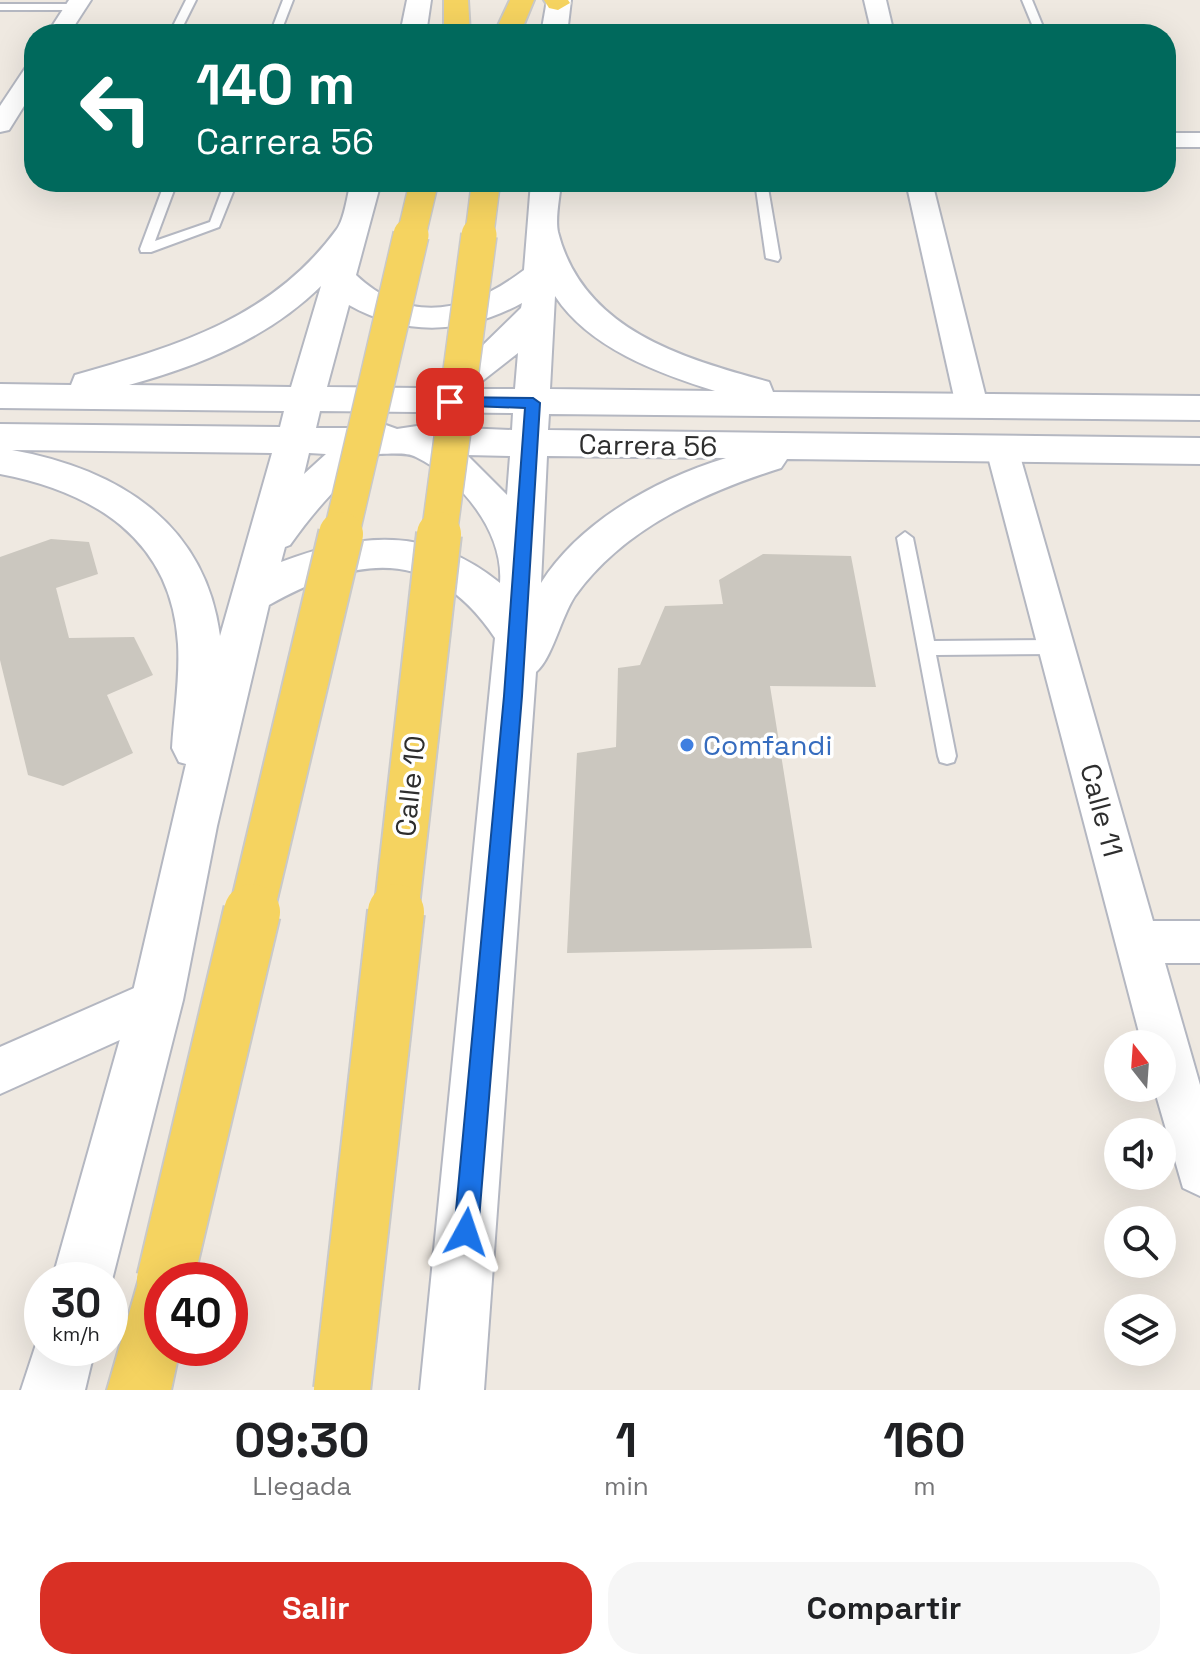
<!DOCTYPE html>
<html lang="es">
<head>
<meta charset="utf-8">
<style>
  :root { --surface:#fff; --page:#f6f6f6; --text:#202124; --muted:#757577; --accent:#d93025 }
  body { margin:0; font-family:"Space Grotesk",sans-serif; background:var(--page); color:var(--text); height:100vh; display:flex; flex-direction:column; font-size:30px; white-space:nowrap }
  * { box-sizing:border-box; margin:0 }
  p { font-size:26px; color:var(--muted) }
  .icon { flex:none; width:44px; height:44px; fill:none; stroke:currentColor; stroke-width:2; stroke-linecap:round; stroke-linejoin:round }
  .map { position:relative; height:1390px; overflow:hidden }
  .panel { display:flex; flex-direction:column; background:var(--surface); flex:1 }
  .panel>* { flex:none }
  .top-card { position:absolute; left:24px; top:24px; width:1152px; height:168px; border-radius:32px; box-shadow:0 8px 32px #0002; background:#00695c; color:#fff; overflow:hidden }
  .needle { width:52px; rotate:343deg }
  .controls { position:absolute; left:1104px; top:1030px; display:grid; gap:16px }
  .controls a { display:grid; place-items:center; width:72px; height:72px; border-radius:50%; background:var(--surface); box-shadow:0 8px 32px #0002; font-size:40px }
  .speed { position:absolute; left:24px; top:1262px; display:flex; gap:16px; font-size:40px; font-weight:700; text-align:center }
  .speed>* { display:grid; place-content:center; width:104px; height:104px; border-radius:50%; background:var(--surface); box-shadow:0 8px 32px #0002; line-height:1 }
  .speed small { font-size:20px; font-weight:400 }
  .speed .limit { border:12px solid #d22; background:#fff; color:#111 }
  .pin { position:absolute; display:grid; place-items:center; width:68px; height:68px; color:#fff; margin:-34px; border-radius:16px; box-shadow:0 4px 12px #0006 }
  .me { position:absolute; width:88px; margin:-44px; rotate:5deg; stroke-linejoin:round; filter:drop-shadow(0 0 6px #0008) }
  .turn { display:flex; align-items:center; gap:28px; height:168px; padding:0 40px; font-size:36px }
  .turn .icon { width:104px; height:104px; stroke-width:2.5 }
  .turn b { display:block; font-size:56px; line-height:68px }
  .eta { display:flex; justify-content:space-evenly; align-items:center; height:136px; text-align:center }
  .eta b { font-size:48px; font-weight:600; line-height:56px }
  .primary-button { display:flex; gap:16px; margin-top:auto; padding:16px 40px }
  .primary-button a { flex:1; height:92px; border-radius:32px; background:var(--accent); color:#fff; font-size:32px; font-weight:600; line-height:92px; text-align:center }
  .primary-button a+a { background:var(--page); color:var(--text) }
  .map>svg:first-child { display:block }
  .building { fill:#cbc7bf }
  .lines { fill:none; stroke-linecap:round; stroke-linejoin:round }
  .service-casing { stroke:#b4b7c1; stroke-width:4 }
  .minor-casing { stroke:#b4b7c1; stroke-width:4 }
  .tertiary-casing { stroke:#b4b7c1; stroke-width:4 }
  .primary-casing { stroke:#c9c9c9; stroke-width:4 }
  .service { fill:#fff; fill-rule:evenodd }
  .minor { fill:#fff; fill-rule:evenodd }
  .tertiary { fill:#fff; fill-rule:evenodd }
  .primary { fill:#f5d360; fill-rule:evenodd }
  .primary-bridge-far3-casing { stroke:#c9c9c9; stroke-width:31; stroke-linecap:butt }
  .primary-bridge-far2-casing { stroke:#c9c9c9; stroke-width:38; stroke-linecap:butt }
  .primary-bridge-far1-casing { stroke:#c9c9c9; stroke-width:48; stroke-linecap:butt }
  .primary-bridge-casing { stroke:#c9c9c9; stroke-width:60; stroke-linecap:butt }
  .primary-bridge-far3 { stroke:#f5d360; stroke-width:28 }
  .primary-bridge-far2 { stroke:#f5d360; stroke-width:35 }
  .primary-bridge-far1 { stroke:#f5d360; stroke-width:44 }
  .primary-bridge { stroke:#f5d360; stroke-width:56 }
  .route { fill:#1a73e8; stroke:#114b97; stroke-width:2 }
  .shop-dot { fill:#3f7fe0; stroke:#fff; stroke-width:3 }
  .labels { text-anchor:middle; stroke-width:7; stroke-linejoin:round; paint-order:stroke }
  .street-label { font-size:28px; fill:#2e2e2e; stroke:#fff }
  .shop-label { font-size:28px; fill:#366cbe; stroke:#fff; text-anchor:start }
</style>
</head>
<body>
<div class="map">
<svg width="1200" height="1390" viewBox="0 0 1200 1390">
  <rect width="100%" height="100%" fill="#efe9e1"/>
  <!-- building -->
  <g class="building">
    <path d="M51,539L89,542L98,574L56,588L69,638L134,637L153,675L107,695L133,753L63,786L28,775L0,660V557Z"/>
    <path d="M763,554L851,556L876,687L770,686L812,948L567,953L577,753L616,747L618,668L640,665L665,606L723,604L719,580Z"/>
  </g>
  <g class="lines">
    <!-- service casing -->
    <g class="service-casing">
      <g id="service">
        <path d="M186,0H196L179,34H169Z"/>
        <path d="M283,0H293L280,34H270Z"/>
        <path d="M1022,0H1032L1046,34H1036Z"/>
        <path d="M0,4H76L81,7L76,10H0Z"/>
        <path d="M165,182H177L155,241L210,222L225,182H237L219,227L151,252H141L140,249Z"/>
        <path d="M755,182H767L780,258L778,261L766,258Z"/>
        <path d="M905,532L913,538L934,641L1057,640L1063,642L1066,647L1063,652L1057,654L936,655L956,756L954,762L947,764L940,762L938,756L897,538Z"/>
      </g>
    </g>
    <!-- minor casing -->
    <g class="minor-casing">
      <g id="minor">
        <path d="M69,0H91L69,34H47Z"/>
        <path d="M864,0H886L894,34H872Z"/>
        <path d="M34,65V90L9,130L0,132V106L26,67Z"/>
        <rect x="1166" y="133" width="34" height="14"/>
        <path d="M906,182H932L988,406L983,413L972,417L961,413L956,406Z"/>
        <path d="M1002,438L1013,441L1018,449L1153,921H1200V963H1165L1200,1085V1196L1183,1188L1154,1088H1162V1044H1142L986,449L991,441Z"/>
        <path d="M157,978L173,984L180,1000L173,1016L0,1094V1047Z"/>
      </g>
    </g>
    <!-- tertiary casing -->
    <g class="tertiary-casing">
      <g id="tertiary">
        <path d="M407,0H431L426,34H400Z"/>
        <path d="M547,0H571L567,34H541Z"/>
        <path d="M351,182H381L356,275C410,326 469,312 524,270L531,182H561C560,196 555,218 558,232C583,330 682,358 769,382L773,392L1200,396V420L549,414L548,430L1200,438V464L787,459L781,468C703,493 624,528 575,596C561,617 552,659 536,672L484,1390H420L495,638C433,546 358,555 269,605L217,826L183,1000L112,1280L110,1285V1280H52L131,1000L186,764L179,762L172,748C174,714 180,679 178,644C172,539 94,492 0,474V424L280,427L284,411L0,408V384L71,385L75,375C178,346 272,318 337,229C345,218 347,195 351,182ZM321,286L291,387L129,385C199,366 268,338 321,286ZM555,296C589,348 658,373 715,391L550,389ZM522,303L521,308L476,352L419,388L327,387L349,305C406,337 465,334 522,303ZM518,353L515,389H472ZM320,411L513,413L512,430L417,426L397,429L383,424L369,428H316ZM12,450L272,453L220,636C205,522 117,469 12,450ZM309,453L326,454L304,474ZM379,454C390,454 407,452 416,457C461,479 504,532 500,583C430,526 360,532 281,562L285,547L290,545C315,510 342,478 379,454ZM467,455L510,456L507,495ZM547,456L726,458C657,479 580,521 541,583Z"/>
        <path d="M42,1326V1348H95L85,1390H21Z"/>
      </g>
    </g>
    <!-- primary casing -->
    <g class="primary-casing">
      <g id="primary">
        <path d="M444,0H468L470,34H444Z"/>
        <path d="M510,0H534L520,34H494Z"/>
        <path d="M544,0H568L570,3L558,10L549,8Z"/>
        <path d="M162,1263L183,1272L187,1280H162V1348H180L171,1390H107L141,1272Z"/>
      </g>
    </g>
    <!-- service -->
    <use href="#service" class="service"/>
    <!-- minor -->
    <use href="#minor" class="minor"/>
    <!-- tertiary -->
    <use href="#tertiary" class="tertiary"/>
    <!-- primary -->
    <use href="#primary" class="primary"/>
    <!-- primary-bridge-far3 casing -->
    <g class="primary-bridge-far3-casing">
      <g id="primary-bridge-far3">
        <path d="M411,237L424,182"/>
        <path d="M479,237L486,182"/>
      </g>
    </g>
    <!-- primary-bridge-far2 casing -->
    <g class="primary-bridge-far2-casing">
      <g id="primary-bridge-far2">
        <path d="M341,536L411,235"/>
        <path d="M439,536L479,235"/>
      </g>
    </g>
    <!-- primary-bridge-far1 casing -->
    <g class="primary-bridge-far1-casing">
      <g id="primary-bridge-far1">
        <path d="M251,914L341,534"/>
        <path d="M396,914L439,534"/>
      </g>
    </g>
    <!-- primary-bridge casing -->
    <g class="primary-bridge-casing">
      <g id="primary-bridge">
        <path d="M165,1280L252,912"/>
        <path d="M342,1390L396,912"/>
      </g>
    </g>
    <!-- primary-bridge-far3 -->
    <use href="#primary-bridge-far3" class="primary-bridge-far3"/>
    <!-- primary-bridge-far2 -->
    <use href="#primary-bridge-far2" class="primary-bridge-far2"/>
    <!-- primary-bridge-far1 -->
    <use href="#primary-bridge-far1" class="primary-bridge-far1"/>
    <!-- primary-bridge -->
    <use href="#primary-bridge" class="primary-bridge"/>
  </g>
  <!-- route -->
  <path class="route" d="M450,397L533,398L540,403L522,696L478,1232L474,1241L466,1245L457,1241L454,1232L504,696L525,408L445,405L443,402Z"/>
  <!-- markers -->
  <circle class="shop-dot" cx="687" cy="745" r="8"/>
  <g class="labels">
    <!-- street labels -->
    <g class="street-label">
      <text transform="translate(648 445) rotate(1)" y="10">Carrera 56</text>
      <text transform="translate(410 786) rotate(-84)" y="10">Calle 10</text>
      <text transform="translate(1102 810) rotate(75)" y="10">Calle 11</text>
    </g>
    <!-- shop labels -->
    <g class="shop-label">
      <text x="703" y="755">Comfandi</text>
    </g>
  </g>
</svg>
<div class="controls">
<a><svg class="needle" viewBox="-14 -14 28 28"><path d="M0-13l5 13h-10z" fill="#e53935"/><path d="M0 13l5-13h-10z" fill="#757577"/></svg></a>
<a><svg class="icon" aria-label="sound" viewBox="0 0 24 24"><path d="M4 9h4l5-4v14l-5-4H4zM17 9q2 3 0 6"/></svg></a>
<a><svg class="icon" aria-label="search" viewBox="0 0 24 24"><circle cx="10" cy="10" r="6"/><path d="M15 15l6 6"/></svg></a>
<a><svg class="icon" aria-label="layers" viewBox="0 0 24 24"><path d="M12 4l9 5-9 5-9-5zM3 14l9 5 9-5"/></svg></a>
</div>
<div class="speed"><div>30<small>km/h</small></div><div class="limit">40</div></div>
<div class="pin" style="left:450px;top:402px;background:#d93025"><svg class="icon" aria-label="arrive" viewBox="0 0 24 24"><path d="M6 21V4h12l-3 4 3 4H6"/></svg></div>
<svg class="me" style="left:466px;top:1232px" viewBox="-20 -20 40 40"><path d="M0-17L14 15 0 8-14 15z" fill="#1a73e8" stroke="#fff" stroke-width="4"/></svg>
<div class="top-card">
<div class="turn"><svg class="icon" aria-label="left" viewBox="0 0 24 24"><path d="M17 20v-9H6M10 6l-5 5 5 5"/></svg><div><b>140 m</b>Carrera 56</div></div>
</div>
</div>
<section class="panel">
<div class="eta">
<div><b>09:30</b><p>Llegada</p></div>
<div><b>1</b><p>min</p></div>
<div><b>160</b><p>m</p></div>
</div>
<div class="primary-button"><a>Salir</a><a>Compartir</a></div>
</section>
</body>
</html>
